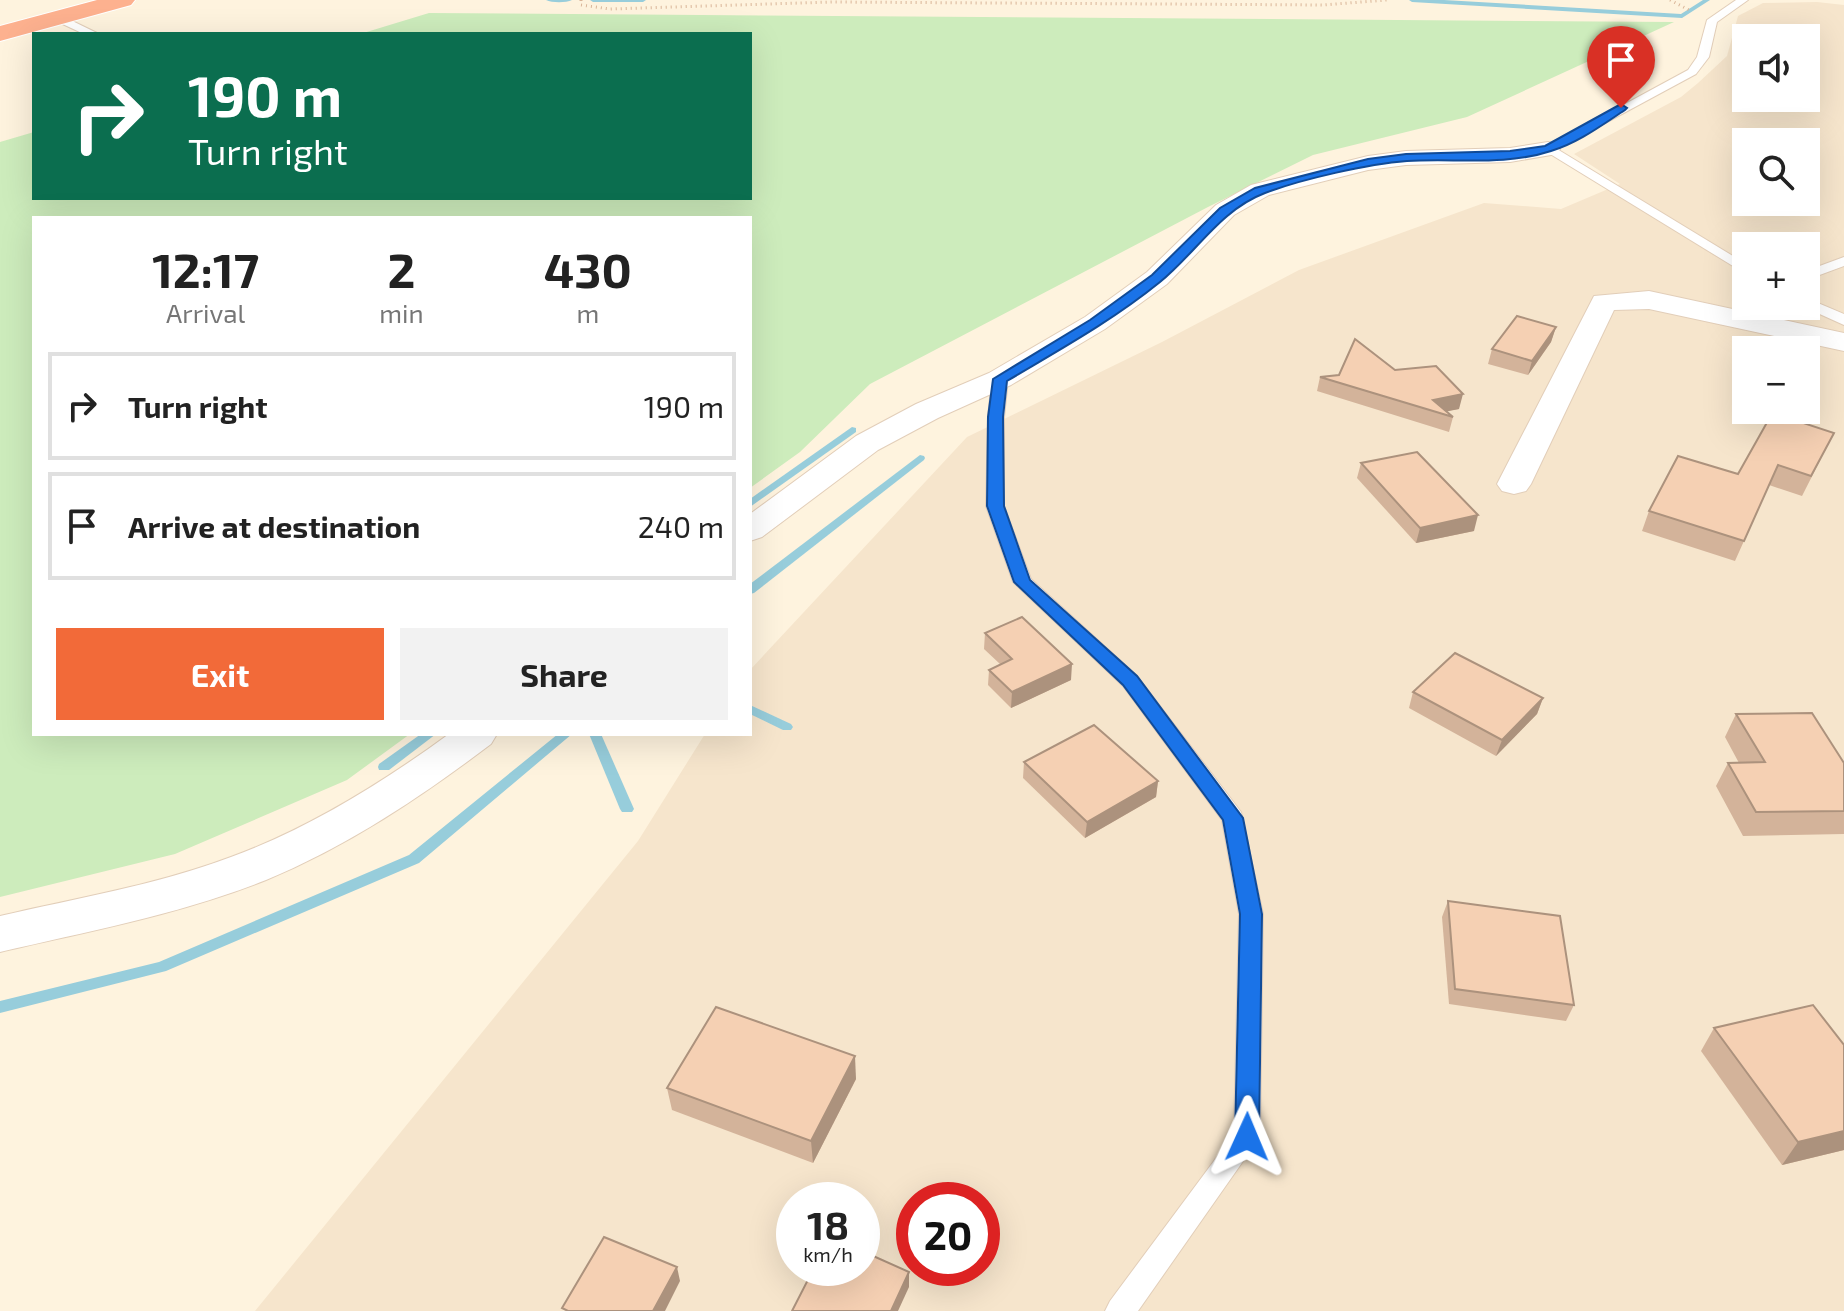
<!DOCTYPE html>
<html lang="en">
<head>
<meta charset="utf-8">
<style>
  :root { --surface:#fff; --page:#f2f2f2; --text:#222; --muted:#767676; --line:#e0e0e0; --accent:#f26a39 }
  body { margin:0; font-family:"Exo 2",sans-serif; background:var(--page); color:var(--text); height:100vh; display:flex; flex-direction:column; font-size:30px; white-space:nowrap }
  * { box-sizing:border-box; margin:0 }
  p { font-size:26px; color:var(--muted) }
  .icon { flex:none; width:44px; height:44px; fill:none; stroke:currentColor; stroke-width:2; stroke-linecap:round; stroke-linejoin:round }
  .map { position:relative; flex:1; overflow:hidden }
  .drawer { position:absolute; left:32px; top:216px; width:720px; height:520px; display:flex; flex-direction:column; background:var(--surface); border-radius:0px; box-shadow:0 8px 32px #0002 }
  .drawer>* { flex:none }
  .hud { position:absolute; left:32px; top:32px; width:720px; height:168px; border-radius:0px; box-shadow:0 8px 32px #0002; background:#0b6e4f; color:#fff; overflow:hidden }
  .controls { position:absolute; left:1732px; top:24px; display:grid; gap:16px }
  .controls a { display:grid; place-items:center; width:88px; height:88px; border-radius:0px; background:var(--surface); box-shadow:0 8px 32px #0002; font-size:40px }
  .speed { position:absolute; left:776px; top:1182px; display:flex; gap:16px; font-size:40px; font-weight:700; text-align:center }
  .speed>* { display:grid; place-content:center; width:104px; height:104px; border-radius:50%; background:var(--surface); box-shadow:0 8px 32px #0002; line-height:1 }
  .speed small { font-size:20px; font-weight:400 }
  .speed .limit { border:12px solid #d22; background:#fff; color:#111 }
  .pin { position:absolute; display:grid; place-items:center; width:68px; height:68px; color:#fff; margin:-82px -34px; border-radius:50% 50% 50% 0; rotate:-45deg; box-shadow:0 0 8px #0007 }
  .pin .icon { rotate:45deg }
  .me { position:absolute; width:88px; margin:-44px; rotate:1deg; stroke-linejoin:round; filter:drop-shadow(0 0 6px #0008) }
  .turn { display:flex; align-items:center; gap:28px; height:168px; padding:0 24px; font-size:36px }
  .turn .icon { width:104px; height:104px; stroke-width:2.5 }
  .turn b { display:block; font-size:56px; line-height:68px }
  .eta { display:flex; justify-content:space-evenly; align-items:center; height:136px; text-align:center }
  .eta b { font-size:48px; font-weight:700; line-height:56px }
  .button { display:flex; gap:16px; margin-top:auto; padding:16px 24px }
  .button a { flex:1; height:92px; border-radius:0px; background:var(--accent); color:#fff; font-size:32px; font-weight:700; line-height:92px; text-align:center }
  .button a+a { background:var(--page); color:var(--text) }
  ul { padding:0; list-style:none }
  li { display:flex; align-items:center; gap:24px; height:108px; margin:0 16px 12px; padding:0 8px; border:4px solid var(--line); border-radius:0px }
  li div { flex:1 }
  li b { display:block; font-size:30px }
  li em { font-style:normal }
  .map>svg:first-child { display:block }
  .residential { fill:#f6e5cc; fill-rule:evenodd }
  .green { fill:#cdecbc }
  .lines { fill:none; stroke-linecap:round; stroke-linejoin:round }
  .stream { fill:#97cddb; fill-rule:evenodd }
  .service-casing { stroke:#e2ceb9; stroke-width:2 }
  .minor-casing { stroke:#e2ceb9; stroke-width:2 }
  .motorway-casing { stroke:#fff; stroke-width:2 }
  .path { stroke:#d9b497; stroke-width:3; stroke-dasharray:1 4; stroke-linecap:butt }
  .service { fill:#fff; fill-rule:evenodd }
  .minor { fill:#fff; fill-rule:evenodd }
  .motorway { fill:#fdb18f; fill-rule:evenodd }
  .wall { fill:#d3b39a }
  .shaded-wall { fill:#ac927d }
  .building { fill:#f5d0b3; stroke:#ac927d; stroke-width:2 }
  .route { fill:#1a73e8; stroke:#114b97; stroke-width:2 }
</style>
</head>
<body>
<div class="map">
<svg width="1844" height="1311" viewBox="0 0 1844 1311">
  <rect width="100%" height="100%" fill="#fef3de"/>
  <!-- residential -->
  <path class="residential" d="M1817,2L1844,5V1311H255L638,841L705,734H750V670L967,437L1162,342L1299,270L1484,203L1561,209L1620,184L1574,154L1681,97L1698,83L1727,56L1738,16L1763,3ZM1746,38H1806V98H1746ZM1746,142H1806V202H1746ZM1746,246H1806V306H1746ZM1746,350H1806V410H1746ZM794,1200H862V1268H794ZM914,1200H982V1268H914Z"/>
  <!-- green -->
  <path class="green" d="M429,13L1674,22L1467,117L1313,155L1208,207L870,384L800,452L750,488V218H34V734H410L347,780L175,854L0,897V142L34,132V198H750V34H360Z"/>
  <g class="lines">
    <!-- stream -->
    <g class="stream">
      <path d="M546,0H572C566,3 552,3 546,0Z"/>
      <path d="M590,0H646L643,2H593Z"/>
      <path d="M1409,0H1444L1681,14L1703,0H1710L1682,18L1412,2Z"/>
      <path d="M852,427L856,428V432L750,507V499Z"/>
      <path d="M920,455L924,456L925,458L924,460L754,593L750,594V584Z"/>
      <path d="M750,705L791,724L793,727L791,730H783L750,714Z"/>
      <path d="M421,734H436L389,770H379L378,767L379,764Z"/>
      <path d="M558,734H572L419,863L166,971L0,1013V1001L159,962L409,855Z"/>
      <path d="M589,734H601L634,809L632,812H622L620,809Z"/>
    </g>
    <!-- service casing -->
    <g class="service-casing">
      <g id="service">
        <path d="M1736,0H1748L1717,22L1709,57L1696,74L1557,149L1746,264V274L1542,149L1688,70L1697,57L1707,20Z"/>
        <path d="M54,16H62L97,33L84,34L54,20Z"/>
        <path d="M1844,257V266L1806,280V271Z"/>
        <path d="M1806,298L1844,314V325L1802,306H1806Z"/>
        <path d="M1000,374L1008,379L1004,417V506L1031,579L1137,676L1241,812L1263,914L1260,1137L1138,1311H1105L1110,1301L1234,1134L1239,914L1222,820L1123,686L1013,582L986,506L988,417L992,379Z"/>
      </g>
    </g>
    <!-- minor casing -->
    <g class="minor-casing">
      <g id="minor">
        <path d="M1548,142L1557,144L1560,149L1557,154L1510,162L1406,165L1368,170L1269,195L1234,215L1167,284L1105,329L1011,385L938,418L878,450L762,537L750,541V514L856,436L916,404L989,373L1085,317L1147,272L1216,205L1251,185L1368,156L1406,151L1510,148Z"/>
        <path d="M1649,291L1844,333V351L1649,309L1614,310L1531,484L1526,491L1514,494L1502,491L1497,484L1594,296Z"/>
        <path d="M449,734H497L491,744C421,797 348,846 266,880C181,914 89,931 0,952V916C77,898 157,885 231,857C310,828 382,783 449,734Z"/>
      </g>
    </g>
    <!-- motorway casing -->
    <g class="motorway-casing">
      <path id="motorway" d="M97,0H135L131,5L0,41V26Z"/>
    </g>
    <!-- path -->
    <g class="path">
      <path d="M581,0V5L610,9L832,2L1323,5L1387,0"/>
      <path d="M1670,0L1691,11"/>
    </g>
    <!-- service -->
    <use href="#service" class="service"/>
    <!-- minor -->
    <use href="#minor" class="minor"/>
    <!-- motorway -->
    <use href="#motorway" class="motorway"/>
  </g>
  <!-- wall -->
  <g class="wall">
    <path d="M1556,327L1551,342L1528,375L1488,364L1492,349Z"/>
    <path d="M1395,370L1459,409L1446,411L1453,417L1449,432L1317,391L1320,377Z"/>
    <path d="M1797,421L1834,433L1802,496L1769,485L1735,561L1642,531L1649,511L1738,474Z"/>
    <path d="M1361,463L1474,531L1416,543L1357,478Z"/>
    <path d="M985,633L1071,680L1011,708L988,685L989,670L1000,664L984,649Z"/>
    <path d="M1413,692L1543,698L1537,714L1496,756L1409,708Z"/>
    <path d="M1736,714L1844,763V834L1743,836L1716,786L1728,763H1739L1725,737Z"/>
    <path d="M1024,762L1158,781L1156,797L1085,838L1023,778Z"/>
    <path d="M1448,901L1574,1005L1566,1021L1449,1004L1442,917Z"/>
    <path d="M1714,1028L1844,1045V1150L1782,1165L1701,1051Z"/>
    <path d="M856,1079L813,1163L672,1110L667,1088Z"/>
  </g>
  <!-- shaded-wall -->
  <g class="shaded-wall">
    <path d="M1556,327L1551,342L1528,375L1532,361Z"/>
    <path d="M1463,394L1459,409L1439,413L1433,400Z"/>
    <path d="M1478,515L1474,531L1416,543L1420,528Z"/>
    <path d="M1072,664L1071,680L1011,708L1012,692Z"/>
    <path d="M1543,698L1537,714L1496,756L1502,740Z"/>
    <path d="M1158,781L1156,797L1085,838L1087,822Z"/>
    <path d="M855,1056L856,1079L813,1163L811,1141Z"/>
    <path d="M1844,1131V1150L1782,1165L1798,1142Z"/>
    <path d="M677,1267L680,1281L665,1311H653Z"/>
    <path d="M909,1272V1287L898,1311H891Z"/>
  </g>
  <!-- building -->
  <g class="building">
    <path d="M1517,316L1556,327L1532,361L1492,349Z"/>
    <path d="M1355,339L1395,370L1436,366L1463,394L1433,400L1453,417L1320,377L1339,375Z"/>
    <path d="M1774,410H1802L1797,421L1834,433L1811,476L1778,465L1744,541L1649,511L1678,456L1738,474Z"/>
    <path d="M1417,452L1478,515L1420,528L1361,463Z"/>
    <path d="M1022,617L1072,664L1012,692L989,670L1012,659L985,633Z"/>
    <path d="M1455,653L1543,698L1502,740L1413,692Z"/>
    <path d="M1812,713L1844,763V811L1756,812L1728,763L1765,762L1736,714Z"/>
    <path d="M1094,725L1158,781L1087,822L1024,762Z"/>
    <path d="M1448,901L1560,916L1574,1005L1455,989Z"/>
    <path d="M1813,1005L1844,1045V1131L1798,1142L1714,1028Z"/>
    <path d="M716,1007L855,1056L811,1141L667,1088Z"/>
    <path d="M604,1237L677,1267L653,1311H568L562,1308Z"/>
    <path d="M862,1251L909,1272L891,1311H792L814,1268H862Z"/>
  </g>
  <!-- route -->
  <path class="route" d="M1621,104L1627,108L1625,110C1602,125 1578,143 1551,151C1506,166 1454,158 1407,161C1368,164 1302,179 1265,193C1220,210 1196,253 1160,282C1112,321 1059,350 1007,381L1003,417L1004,506L1030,580L1137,676L1243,818L1262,914L1259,1137L1256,1145L1247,1148L1238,1145L1235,1137L1240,914L1223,820L1123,685L1014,582L987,506L988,417L993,379L1090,320L1152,275L1220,208L1255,188L1368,159L1406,154L1510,151L1545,146Z"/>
</svg>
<div class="controls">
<a><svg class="icon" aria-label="sound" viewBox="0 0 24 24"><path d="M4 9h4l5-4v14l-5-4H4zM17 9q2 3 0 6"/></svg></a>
<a><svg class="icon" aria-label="search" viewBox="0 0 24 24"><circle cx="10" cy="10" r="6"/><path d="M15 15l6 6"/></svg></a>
<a>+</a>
<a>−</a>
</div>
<div class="speed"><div>18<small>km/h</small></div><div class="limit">20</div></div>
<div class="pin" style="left:1621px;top:108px;background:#d93025"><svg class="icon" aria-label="arrive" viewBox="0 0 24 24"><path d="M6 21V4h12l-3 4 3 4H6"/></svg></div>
<svg class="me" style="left:1247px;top:1137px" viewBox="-20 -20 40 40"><path d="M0-17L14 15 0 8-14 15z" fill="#1a73e8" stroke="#fff" stroke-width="4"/></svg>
<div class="hud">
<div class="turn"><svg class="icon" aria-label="right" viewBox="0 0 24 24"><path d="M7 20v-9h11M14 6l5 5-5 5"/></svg><div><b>190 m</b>Turn right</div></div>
</div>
<section class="drawer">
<div class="eta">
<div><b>12:17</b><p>Arrival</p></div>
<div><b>2</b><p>min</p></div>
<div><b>430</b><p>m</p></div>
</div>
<ul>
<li><svg class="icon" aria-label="right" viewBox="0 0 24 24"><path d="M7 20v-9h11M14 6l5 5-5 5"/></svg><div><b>Turn right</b></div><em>190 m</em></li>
<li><svg class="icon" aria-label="arrive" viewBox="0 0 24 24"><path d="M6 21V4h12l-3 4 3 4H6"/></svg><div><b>Arrive at destination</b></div><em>240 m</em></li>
</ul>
<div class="button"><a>Exit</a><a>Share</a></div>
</section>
</div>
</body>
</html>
